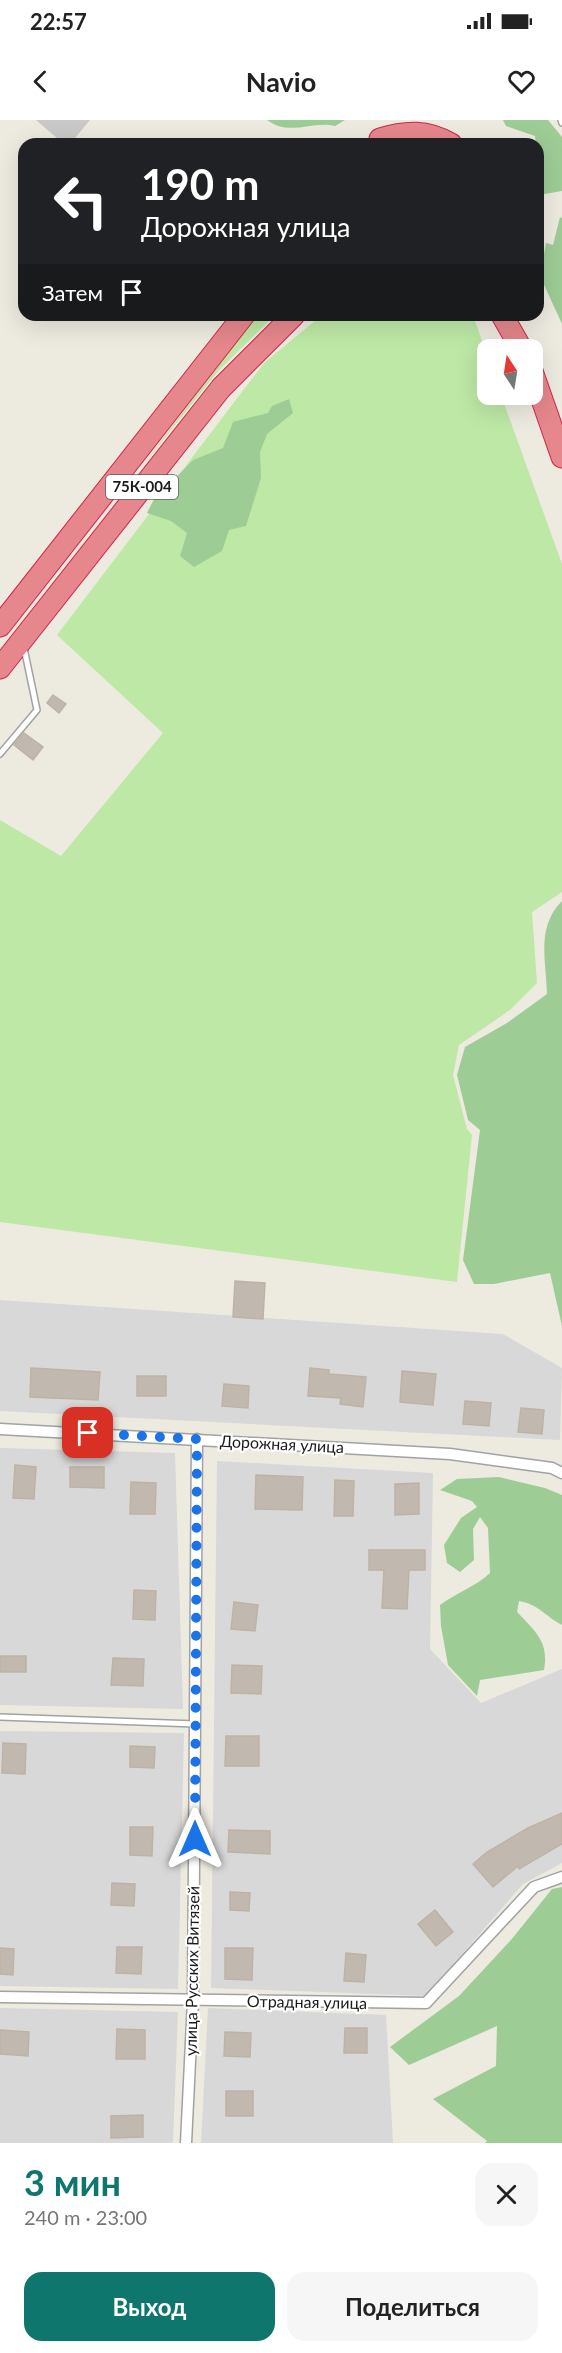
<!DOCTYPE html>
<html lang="ru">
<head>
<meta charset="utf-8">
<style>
  :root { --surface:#fff; --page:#f6f6f6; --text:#222; --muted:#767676; --accent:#0f766e }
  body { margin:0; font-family:Lato,sans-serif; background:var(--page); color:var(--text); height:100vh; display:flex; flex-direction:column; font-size:22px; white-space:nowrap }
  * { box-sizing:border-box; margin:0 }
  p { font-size:20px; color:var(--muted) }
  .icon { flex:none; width:33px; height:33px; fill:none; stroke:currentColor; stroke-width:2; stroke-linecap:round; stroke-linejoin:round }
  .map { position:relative; height:2023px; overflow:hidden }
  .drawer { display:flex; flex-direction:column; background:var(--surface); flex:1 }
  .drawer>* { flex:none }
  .banner { position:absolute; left:18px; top:18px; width:526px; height:183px; border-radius:18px; box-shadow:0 6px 24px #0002; background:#202124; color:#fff; overflow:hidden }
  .needle { width:39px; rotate:348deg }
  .fabs { position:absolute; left:477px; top:219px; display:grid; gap:12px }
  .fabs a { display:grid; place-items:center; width:66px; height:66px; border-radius:12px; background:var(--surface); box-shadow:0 6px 24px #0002; font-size:30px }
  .pin { position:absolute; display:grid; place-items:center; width:51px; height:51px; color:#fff; margin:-26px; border-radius:12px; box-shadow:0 3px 9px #0006 }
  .me { position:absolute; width:66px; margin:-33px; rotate:0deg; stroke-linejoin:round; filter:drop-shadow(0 0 4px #0008) }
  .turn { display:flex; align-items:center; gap:21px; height:126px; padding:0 24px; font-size:27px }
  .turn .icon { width:78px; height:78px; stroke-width:2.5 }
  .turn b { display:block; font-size:42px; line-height:51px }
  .then { display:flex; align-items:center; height:57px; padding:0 24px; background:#0003; gap:12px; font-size:22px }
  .round { display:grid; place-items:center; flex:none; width:63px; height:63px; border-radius:18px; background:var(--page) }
  .overview { display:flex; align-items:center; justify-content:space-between; height:102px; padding:0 24px }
  h1 { font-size:36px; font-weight:700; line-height:45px; color:var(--accent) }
  .primary-button { display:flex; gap:12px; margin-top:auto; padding:12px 24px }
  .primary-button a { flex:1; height:69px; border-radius:18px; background:var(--accent); color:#fff; font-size:24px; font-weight:700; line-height:69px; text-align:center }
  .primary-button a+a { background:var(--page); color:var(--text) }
  .status { display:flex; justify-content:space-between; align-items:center; height:42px; padding:0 30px; background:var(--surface); direction:ltr }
  .status svg { height:16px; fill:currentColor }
  header { display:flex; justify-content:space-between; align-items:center; height:78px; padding:0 24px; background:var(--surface); font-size:27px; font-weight:700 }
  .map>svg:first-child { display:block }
  .residential { fill:#d9d8d8 }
  .religious { fill:#c9c9c9 }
  .grass { fill:#bde8a5 }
  .forest { fill:#9ecc95 }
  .building { fill:#c1b9b0; stroke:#beb3a3; stroke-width:1.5 }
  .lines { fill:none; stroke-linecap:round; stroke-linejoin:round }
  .lane-casing { stroke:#a2a2a2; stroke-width:8 }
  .street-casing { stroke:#a2a2a2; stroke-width:13 }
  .highway-casing { stroke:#d42448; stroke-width:23 }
  .lane { stroke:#fff; stroke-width:5 }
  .street { stroke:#fff; stroke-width:10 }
  .highway { stroke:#e5878c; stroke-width:21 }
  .route { stroke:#1a73e8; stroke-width:10; stroke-dasharray:0 18 }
  .labels { text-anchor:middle; stroke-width:4.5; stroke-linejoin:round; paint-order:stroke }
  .shield { fill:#fff; stroke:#5f5f5f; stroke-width:1.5 }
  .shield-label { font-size:15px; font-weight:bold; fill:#1b1b1b }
  .street-label { font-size:16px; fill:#1b1b1b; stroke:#fff }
</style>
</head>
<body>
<div class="status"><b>22:57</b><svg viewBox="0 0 49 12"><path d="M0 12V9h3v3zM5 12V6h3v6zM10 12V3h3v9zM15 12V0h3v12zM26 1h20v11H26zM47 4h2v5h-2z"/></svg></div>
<header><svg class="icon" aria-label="back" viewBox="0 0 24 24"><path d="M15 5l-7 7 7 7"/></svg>Navio<svg class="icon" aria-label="heart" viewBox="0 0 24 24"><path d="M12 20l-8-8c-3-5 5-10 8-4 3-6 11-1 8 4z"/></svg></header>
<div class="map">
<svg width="562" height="2023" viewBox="0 0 562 2023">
  <rect width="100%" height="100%" fill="#edeae0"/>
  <!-- residential -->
  <g class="residential">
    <path d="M0,1180L503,1214L562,1248L560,1320L0,1291Z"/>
    <path d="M0,1328L175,1333L183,1589L0,1585Z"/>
    <path d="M217,1341L433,1353L430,1529L481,1583L562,1549V1743L523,1764L426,1876L211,1868Z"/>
    <path d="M0,1611L184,1613L178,1869L0,1866Z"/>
    <path d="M0,1888L178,1892L173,2023H0Z"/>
    <path d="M208,1888L386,1895L393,2023H201Z"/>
  </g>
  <!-- religious -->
  <path class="religious" d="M36,0H90L70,24H64Z"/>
  <!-- grass -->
  <g class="grass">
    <path d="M257,195H275L219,250L140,349Z"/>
    <path d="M322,195H473L487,235L488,274L501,275L562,444V772L532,792L537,863L510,890L459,925L453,955L467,1009L472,1015L457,1162L0,1102V700L61,736L163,613L57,515L264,243Z"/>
  </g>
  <!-- forest -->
  <g class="forest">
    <path d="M267,0H345L335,6C313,0 290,17 267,0Z"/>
    <path d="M503,0H548L562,17V71L539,75L538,24H536L535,16L506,6Z"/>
    <path d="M560,97L562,98V204L540,156L546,123L553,125Z"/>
    <path d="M289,279L293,293L267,314L260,332L261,358L246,406L229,410L222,431L194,447L180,436L187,413L171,401L147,393L153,381L193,340L223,328L233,302L268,293L272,286Z"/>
    <path d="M562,781V1206L550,1153L494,1164H474L463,1140L480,1010L468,1000L457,955L465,927L507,903L547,874C546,840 536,807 562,781Z"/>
    <path d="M499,1357L545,1368L562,1375V1505C545,1496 538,1484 519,1481L517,1492C536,1512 549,1522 544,1550L480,1560L477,1576L448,1545L441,1506L440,1485C456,1473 475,1467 490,1453L488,1408L480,1397L473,1409L474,1440L460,1452L447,1443L444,1425L461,1398L477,1387L472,1381L440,1370L457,1359Z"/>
    <path d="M562,1767V2023H485L487,2021L433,1979L496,1946L497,1906L409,1945L390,1927L459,1876L511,1820L552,1769Z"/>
  </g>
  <!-- building -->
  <g class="building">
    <path d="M53,575L66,584L59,593L47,583Z"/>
    <path d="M24,613L43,627L33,640L14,625Z"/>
    <path d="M235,1161L265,1163L263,1199L233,1197Z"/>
    <path d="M31,1248L100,1252L98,1280L30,1277Z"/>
    <path d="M310,1248L329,1250V1254L366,1257L363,1287L340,1284L341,1278L308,1276Z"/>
    <path d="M402,1251L436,1254L433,1285L400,1282Z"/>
    <rect x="137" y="1256" width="29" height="20"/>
    <path d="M224,1264L249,1266L248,1288L222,1286Z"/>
    <path d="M465,1281L491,1283L489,1306L463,1304Z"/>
    <path d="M521,1288L544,1290L542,1314L518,1312Z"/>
    <path d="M15,1345L36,1347L34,1379L13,1378Z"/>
    <path d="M70,1347H104V1368L70,1367Z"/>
    <path d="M256,1355L303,1357L302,1390L255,1389Z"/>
    <path d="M335,1360L354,1361L353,1396H334Z"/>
    <path d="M131,1362L156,1363L155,1394H130Z"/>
    <path d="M419,1363V1394L395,1395V1364Z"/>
    <path d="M369,1430H425V1450H409L407,1489L382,1488L384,1450H369Z"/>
    <path d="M134,1470L156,1471L155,1500L133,1499Z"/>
    <path d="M234,1482L258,1485L255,1511L231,1509Z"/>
    <rect x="0" y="1536" width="26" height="16"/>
    <path d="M113,1538L144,1539L143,1566L111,1565Z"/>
    <path d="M232,1545L262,1546L261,1574L231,1573Z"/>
    <path d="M226,1616H259V1646H225Z"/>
    <path d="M3,1623L26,1624L25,1654L2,1653Z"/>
    <path d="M130,1626L155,1627L154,1648L130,1647Z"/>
    <path d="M562,1693V1724L519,1749L518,1746L493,1767L473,1744L487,1732L528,1708Z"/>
    <path d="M130,1707H153L152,1736L130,1735Z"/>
    <path d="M229,1710L270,1711V1734L228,1732Z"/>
    <path d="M112,1763L135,1764L134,1786L111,1785Z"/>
    <path d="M230,1772L250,1773L249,1791L230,1790Z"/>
    <path d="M435,1790L453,1812L436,1826L418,1804Z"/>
    <path d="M117,1827H142L141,1854L116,1853Z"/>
    <path d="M0,1828L14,1829L13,1855L0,1854Z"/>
    <path d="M225,1828H253L252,1860L225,1859Z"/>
    <path d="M346,1833L366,1835L364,1862L344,1861Z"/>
    <path d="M345,1908H367V1933H344Z"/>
    <path d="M117,1909L145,1910V1939H116Z"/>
    <path d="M0,1910L29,1912L28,1936L0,1934Z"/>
    <path d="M225,1912L251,1913L250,1937L224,1936Z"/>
    <rect x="226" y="1971" width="27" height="25"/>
    <path d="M143,1995V2017L111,2018V1996Z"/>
  </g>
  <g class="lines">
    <!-- lane casing -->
    <g class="lane-casing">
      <g id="lane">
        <path d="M561,0L562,3"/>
        <path d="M0,634L37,590L24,528"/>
        <path d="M0,1597L196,1604"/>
      </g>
    </g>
    <!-- street casing -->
    <g class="street-casing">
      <g id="street">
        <path d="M0,1309L450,1334L552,1348L562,1353"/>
        <path d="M0,1877L426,1883L534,1767L562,1757"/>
        <path d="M186,2023L193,1881L197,1319"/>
      </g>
    </g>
    <!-- highway casing -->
    <g class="highway-casing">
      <g id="highway">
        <path d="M380,19C406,11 427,10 451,24"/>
        <path d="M502,195L522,230"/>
        <path d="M532,251L562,337"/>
        <path d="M0,506L244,195"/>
        <path d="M0,548L221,268L294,195"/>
      </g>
    </g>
    <!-- lane -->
    <use href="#lane" class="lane"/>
    <!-- street -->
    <use href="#street" class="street"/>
    <!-- highway -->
    <use href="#highway" class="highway"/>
  </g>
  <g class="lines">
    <!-- route -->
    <path class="route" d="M88,1313L197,1319L195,1719"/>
  </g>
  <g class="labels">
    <!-- shield labels -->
    <rect class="shield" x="106" y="355" width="72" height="24" rx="4.5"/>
    <g class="shield-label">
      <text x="142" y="372">75К-004</text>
    </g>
    <!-- street labels -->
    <g class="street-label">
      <text transform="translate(282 1324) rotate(3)" y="6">Дорожная улица</text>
      <text transform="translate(192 1851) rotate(-89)" y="6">улица Русских Витязей</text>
      <text transform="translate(307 1882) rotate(1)" y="6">Отрадная улица</text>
    </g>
  </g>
</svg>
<div class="fabs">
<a><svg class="needle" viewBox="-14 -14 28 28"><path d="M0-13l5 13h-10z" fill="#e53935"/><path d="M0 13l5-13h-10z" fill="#767676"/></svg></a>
</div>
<div class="pin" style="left:88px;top:1313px;background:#d93025"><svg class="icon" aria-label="arrive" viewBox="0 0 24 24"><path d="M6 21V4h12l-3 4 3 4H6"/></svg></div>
<svg class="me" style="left:195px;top:1719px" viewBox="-20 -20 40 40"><path d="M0-17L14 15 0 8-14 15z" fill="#1a73e8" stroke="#fff" stroke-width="4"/></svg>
<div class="banner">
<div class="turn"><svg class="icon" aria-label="left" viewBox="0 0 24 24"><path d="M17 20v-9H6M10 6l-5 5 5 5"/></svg><div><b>190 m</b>Дорожная улица</div></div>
<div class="then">Затем<svg class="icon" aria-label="arrive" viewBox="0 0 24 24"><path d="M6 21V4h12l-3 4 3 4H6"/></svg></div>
</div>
</div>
<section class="drawer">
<div class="overview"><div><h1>3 мин</h1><p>240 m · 23:00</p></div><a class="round"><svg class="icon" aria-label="close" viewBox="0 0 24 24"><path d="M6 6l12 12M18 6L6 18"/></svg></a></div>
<div class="primary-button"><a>Выход</a><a>Поделиться</a></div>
</section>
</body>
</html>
